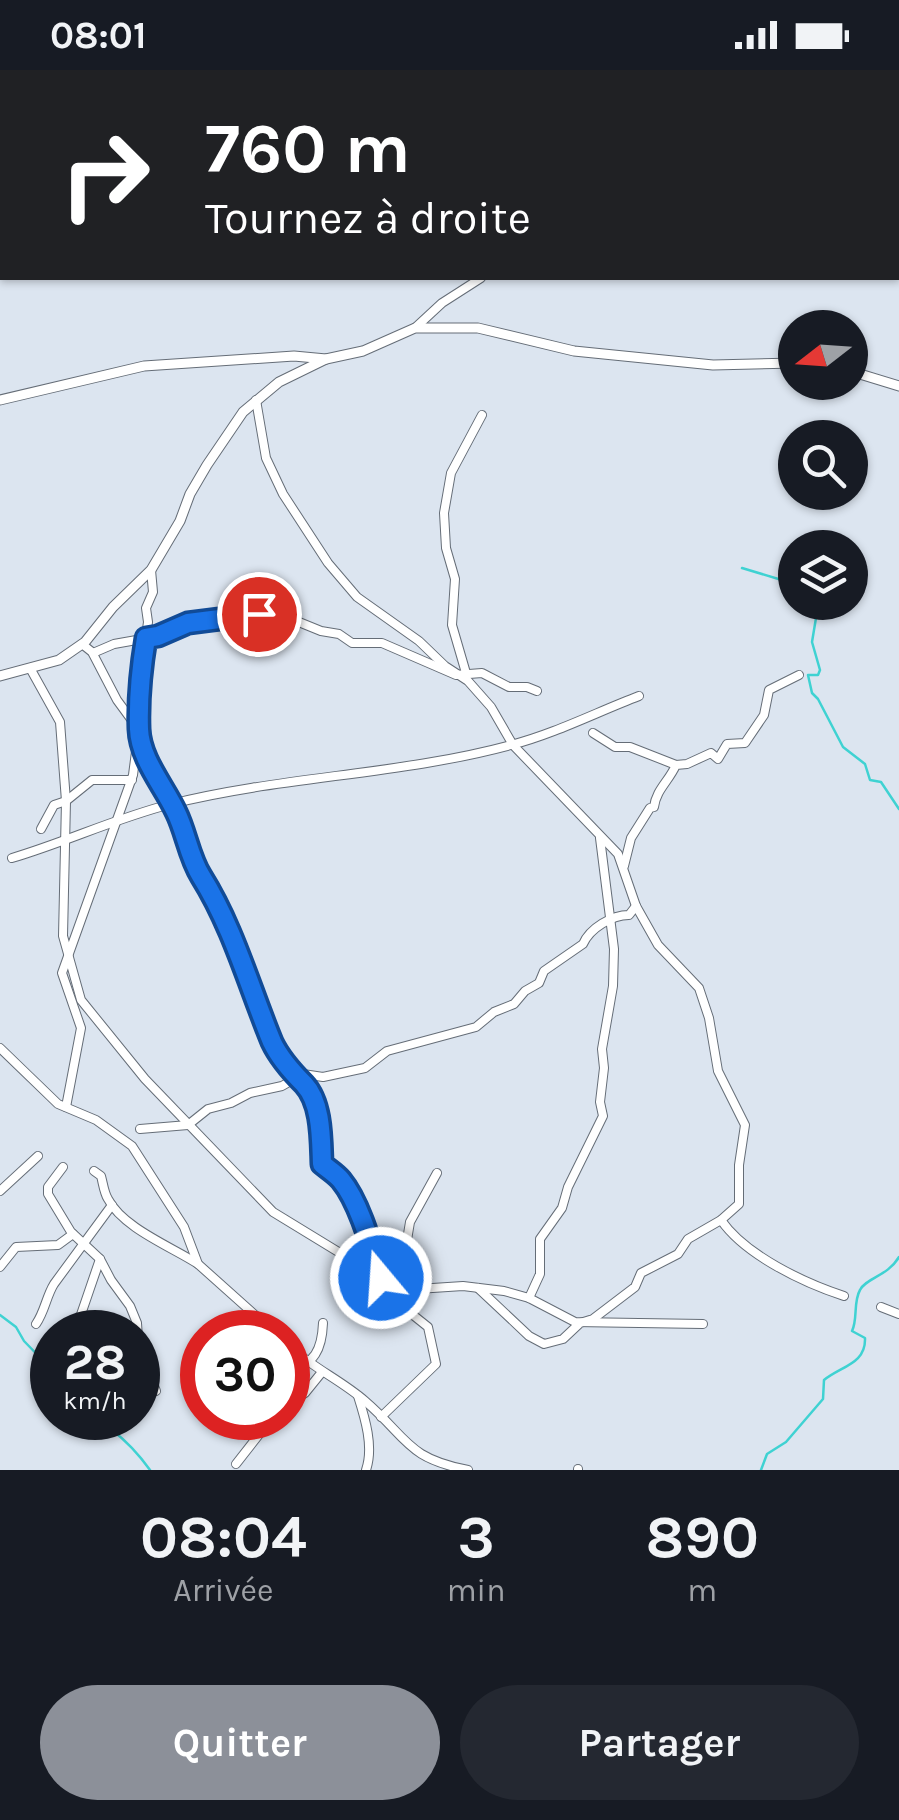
<!DOCTYPE html>
<html lang="fr">
<head>
<meta charset="utf-8">
<style>
  :root { --surface:#171b24; --page:#242831; --text:#f1f3f6; --muted:#9ea1a6; --accent:#8c9099 }
  body { margin:0; font-family:Karla,sans-serif; background:var(--page); color:var(--text); height:100vh; display:flex; flex-direction:column; font-size:38px; white-space:nowrap }
  * { box-sizing:border-box; margin:0 }
  p { font-size:32px; color:var(--muted) }
  .icon { flex:none; width:55px; height:55px; fill:none; stroke:currentColor; stroke-width:2; stroke-linecap:round; stroke-linejoin:round }
  .map { position:relative; height:1400px; overflow:hidden }
  .sheet { display:flex; flex-direction:column; background:var(--surface); flex:1 }
  .sheet>* { flex:none }
  .guide { position:absolute; left:0px; top:0px; width:900px; height:210px; box-shadow:0 2px 8px #0004; background:#202124; color:#fff; overflow:hidden }
  .needle { width:65px; rotate:253deg }
  .fabs { position:absolute; left:778px; top:240px; display:grid; gap:20px }
  .fabs a { display:grid; place-items:center; width:90px; height:90px; border-radius:50%; background:var(--surface); box-shadow:0 2px 8px #0004; font-size:50px }
  .speed { position:absolute; left:30px; top:1240px; display:flex; gap:20px; font-size:50px; font-weight:700; text-align:center }
  .speed>* { display:grid; place-content:center; width:130px; height:130px; border-radius:50%; background:var(--surface); box-shadow:0 2px 8px #0004; line-height:1 }
  .speed small { font-size:25px; font-weight:400 }
  .speed .limit { border:15px solid #d22; background:#fff; color:#111 }
  .pin { position:absolute; display:grid; place-items:center; width:85px; height:85px; color:#fff; margin:-42px; border:5px solid #fff; border-radius:50%; box-shadow:0 2px 10px #0007 }
  .me { position:absolute; width:110px; margin:-55px; rotate:342deg; stroke-linejoin:round; filter:drop-shadow(0 0 8px #0008) }
  .turn { display:flex; align-items:center; gap:35px; height:210px; padding:0 40px; font-size:45px }
  .turn .icon { width:130px; height:130px; stroke-width:2.5 }
  .turn b { display:block; font-size:70px; line-height:85px }
  .eta { display:flex; justify-content:space-evenly; align-items:center; height:170px; text-align:center }
  .eta b { font-size:60px; font-weight:700; line-height:70px }
  .primary-button { display:flex; gap:20px; margin-top:auto; padding:20px 40px }
  .primary-button a { flex:1; height:115px; border-radius:60px; background:var(--accent); color:#fff; font-size:40px; font-weight:700; line-height:115px; text-align:center }
  .primary-button a+a { background:var(--page); color:var(--text) }
  .status { display:flex; justify-content:space-between; align-items:center; height:70px; padding:0 50px; background:var(--surface); direction:ltr }
  .status svg { height:28px; fill:currentColor }
  .map>svg:first-child { display:block }
  .lines { fill:none; stroke-linecap:round; stroke-linejoin:round }
  .stream { stroke:#3fd2d2; stroke-width:2.5 }
  .minor-casing { stroke:#656d77; stroke-width:10 }
  .tertiary-casing { stroke:#656d77; stroke-width:11 }
  .minor { stroke:#fff; stroke-width:8 }
  .tertiary { stroke:#fff; stroke-width:9 }
  .route-casing { stroke:#114b97; stroke-width:25 }
  .route { stroke:#1a73e8; stroke-width:18 }
</style>
</head>
<body>
<div class="status"><b>08:01</b><svg viewBox="0 0 49 12"><path d="M0 12V9h3v3zM5 12V6h3v6zM10 12V3h3v9zM15 12V0h3v12zM26 1h20v11H26zM47 4h2v5h-2z"/></svg></div>
<div class="map">
<svg width="899" height="1400" viewBox="0 0 899 1400">
  <rect width="100%" height="100%" fill="#dce5f0"/>
  <g class="lines">
    <!-- stream -->
    <g class="stream">
      <path d="M742,498L785,511L795,529"/>
      <path d="M799,532L812,540L816,548L812,572L820,600L818,605H808L812,623L818,629L843,677L865,694L870,710L881,712L899,739"/>
      <path d="M0,1245L16,1257L24,1271L52,1300"/>
      <path d="M108,1348L114,1355L112,1360C125,1370 140,1386 150,1400"/>
      <path d="M761,1400L767,1384L786,1372L823,1329L824,1310C841,1296 866,1294 865,1268L852,1261C858,1249 853,1232 860,1220C866,1208 888,1206 899,1187"/>
    </g>
    <!-- minor casing -->
    <g class="minor-casing">
      <g id="minor">
        <path d="M898,106H899"/>
        <path d="M415,258L442,233L481,208"/>
        <path d="M256,330L266,388L283,424L328,493L357,527L419,571L445,596L468,611L491,637L513,675L618,784L636,836L658,875L699,918L709,948L718,1001L745,1055L739,1095V1134L721,1150L688,1169L678,1184L641,1203L635,1217L593,1249L580,1253L563,1269L544,1274L529,1266L478,1218"/>
        <path d="M93,583L114,574L159,566L188,553L256,543L289,548L321,561L339,564L352,573H382L456,605L482,603L509,617H527L537,621"/>
        <path d="M30,598L60,652L66,731L63,866L81,930L145,1009L273,1142L381,1208C372,1179 360,1133 341,1110C336,1104 328,1099 323,1093L322,1058L316,1047L314,1030L271,970L267,955L252,927L248,903L229,857L201,807L176,740L161,717L139,660L117,630L92,582L82,574"/>
        <path d="M466,603L452,555L455,509L446,478L444,443L451,403L482,345"/>
        <path d="M593,663L615,677H630L676,695"/>
        <path d="M41,759L54,735L66,731L92,710H132"/>
        <path d="M12,788C66,772 116,748 171,734C283,706 400,705 511,675C554,664 597,642 639,626"/>
        <path d="M624,796L631,768L650,738L654,737C656,720 669,711 676,695L687,694L711,683L718,689L727,674L745,673L764,645L769,620L799,605"/>
        <path d="M0,978L58,1034L96,1050L132,1076L184,1157L198,1194L274,1262"/>
        <path d="M66,1037L81,958L62,903L133,705L140,651V610L148,552L146,538L153,522L151,500"/>
        <path d="M140,1059L188,1055L208,1039L231,1033L250,1023L282,1016L303,1004L323,1007L365,998L387,981L476,957L494,942L514,934L525,921L539,913L544,901L583,874C590,858 612,845 629,845L636,836"/>
        <path d="M63,1097L48,1117V1124L71,1162L100,1189L111,1210L130,1236L137,1253L138,1268"/>
        <path d="M94,1101L101,1106C103,1113 104,1123 108,1129C123,1158 172,1177 198,1194"/>
        <path d="M0,1121L38,1086"/>
        <path d="M721,1150C745,1185 804,1213 844,1226"/>
        <path d="M0,1197L16,1177L58,1175L73,1164"/>
        <path d="M381,1208L391,1196L397,1181L407,1170L410,1152L437,1103"/>
        <path d="M529,1228L540,1204V1169L562,1138L568,1117L603,1046L600,1032L604,998L602,979L613,916L614,879L600,768"/>
        <path d="M881,1237L899,1244"/>
        <path d="M36,1254C45,1241 46,1227 54,1214L112,1135"/>
        <path d="M75,1262L100,1189"/>
        <path d="M138,1275L156,1321"/>
        <path d="M288,1275C311,1297 341,1310 365,1331C408,1368 406,1388 468,1400"/>
        <path d="M288,1299C315,1296 322,1278 323,1253"/>
        <path d="M358,1326C365,1348 374,1377 366,1400"/>
        <path d="M288,1334L305,1323L322,1302"/>
        <path d="M381,1347L436,1294L428,1257L393,1229L375,1221L381,1208L402,1220L463,1216L504,1221L529,1228L575,1252L703,1254"/>
        <path d="M236,1394L272,1348"/>
        <path d="M578,1400V1399"/>
      </g>
    </g>
    <!-- tertiary casing -->
    <g class="tertiary-casing">
      <g id="tertiary">
        <path d="M850,301L899,316"/>
        <path d="M0,330L144,296L294,286L326,289L363,281L415,258H478L574,281L713,295L795,293"/>
        <path d="M0,606L59,590L85,572L113,537L151,500L180,451L190,424L207,395L243,342L279,312L326,289"/>
      </g>
    </g>
    <!-- minor -->
    <use href="#minor" class="minor"/>
    <!-- tertiary -->
    <use href="#tertiary" class="tertiary"/>
  </g>
  <g class="lines">
    <!-- route casing -->
    <g class="route-casing">
      <path id="route" d="M259,544L188,553L158,566L146,568C141,598 138,630 139,659C140,689 164,716 176,742C186,762 189,787 201,806C233,857 249,916 272,972C280,989 292,1002 304,1014C322,1033 321,1070 322,1094C328,1099 336,1104 341,1110C360,1133 372,1179 381,1208"/>
    </g>
    <!-- route -->
    <use href="#route" class="route"/>
  </g>
</svg>
<div class="fabs">
<a><svg class="needle" viewBox="-14 -14 28 28"><path d="M0-13l5 13h-10z" fill="#e53935"/><path d="M0 13l5-13h-10z" fill="#9ea1a6"/></svg></a>
<a><svg class="icon" aria-label="search" viewBox="0 0 24 24"><circle cx="10" cy="10" r="6"/><path d="M15 15l6 6"/></svg></a>
<a><svg class="icon" aria-label="layers" viewBox="0 0 24 24"><path d="M12 4l9 5-9 5-9-5zM3 14l9 5 9-5"/></svg></a>
</div>
<div class="speed"><div>28<small>km/h</small></div><div class="limit">30</div></div>
<div class="pin" style="left:259px;top:544px;background:#d93025"><svg class="icon" aria-label="arrive" viewBox="0 0 24 24"><path d="M6 21V4h12l-3 4 3 4H6"/></svg></div>
<svg class="me" style="left:381px;top:1208px" viewBox="-20 -20 40 40"><circle r="17" fill="#1a73e8" stroke="#fff" stroke-width="3"/><path d="M0-11L8 9 0 5-8 9z" fill="#fff"/></svg>
<div class="guide">
<div class="turn"><svg class="icon" aria-label="right" viewBox="0 0 24 24"><path d="M7 20v-9h11M14 6l5 5-5 5"/></svg><div><b>760 m</b>Tournez à droite</div></div>
</div>
</div>
<section class="sheet">
<div class="eta">
<div><b>08:04</b><p>Arrivée</p></div>
<div><b>3</b><p>min</p></div>
<div><b>890</b><p>m</p></div>
</div>
<div class="primary-button"><a>Quitter</a><a>Partager</a></div>
</section>
</body>
</html>
